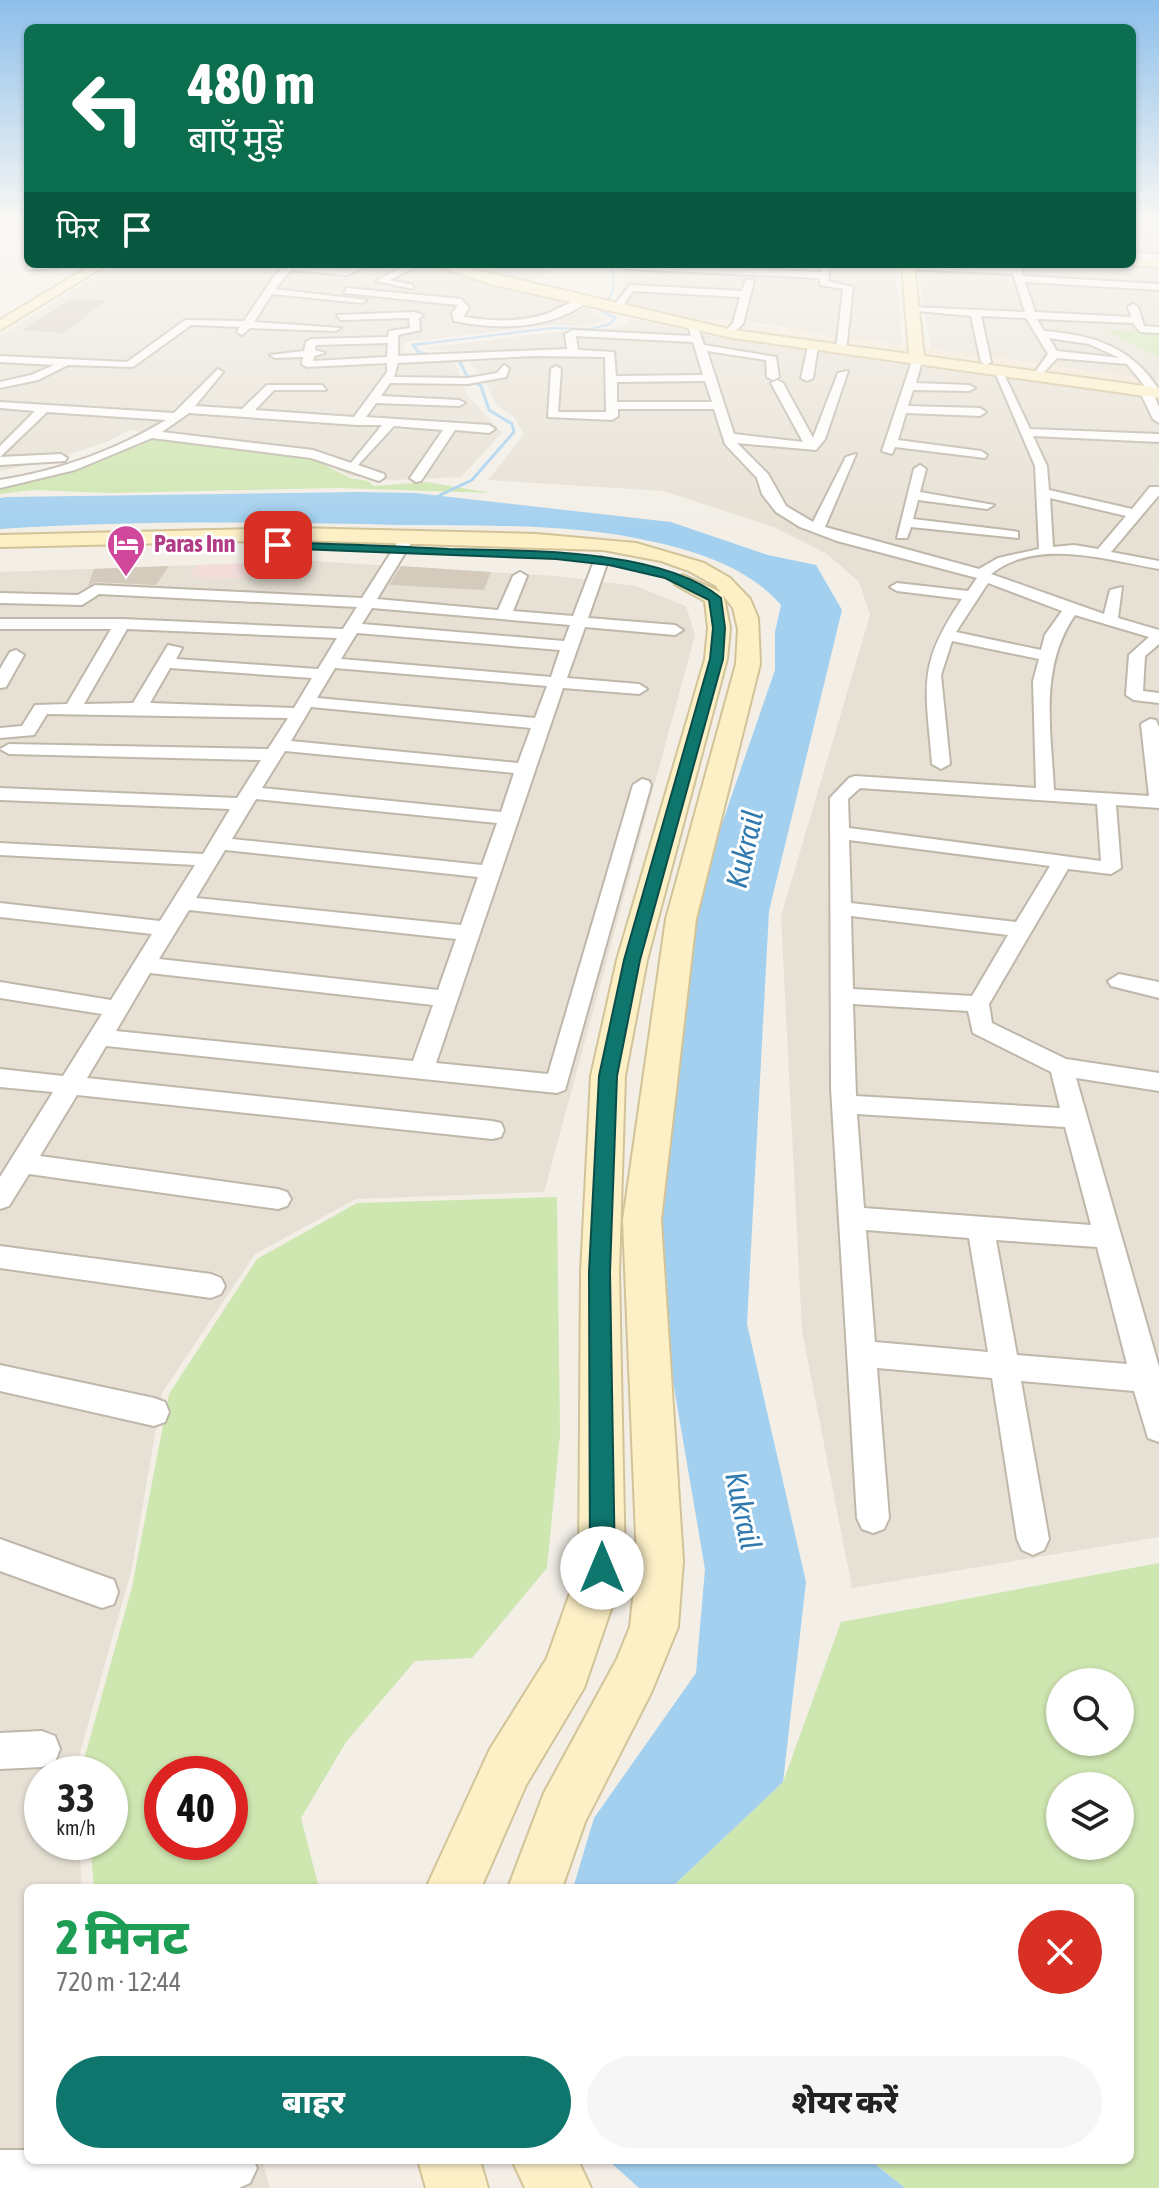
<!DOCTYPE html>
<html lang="hi">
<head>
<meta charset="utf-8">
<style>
  :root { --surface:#fff; --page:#f6f6f6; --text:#222; --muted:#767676; --accent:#0f766e }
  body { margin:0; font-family:"Asap Condensed","Noto Sans Devanagari",sans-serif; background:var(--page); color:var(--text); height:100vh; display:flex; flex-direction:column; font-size:30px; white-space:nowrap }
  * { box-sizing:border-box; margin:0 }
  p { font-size:26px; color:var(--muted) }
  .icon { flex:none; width:44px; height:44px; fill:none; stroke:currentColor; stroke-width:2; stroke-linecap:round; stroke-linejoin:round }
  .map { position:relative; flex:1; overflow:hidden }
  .sheet { position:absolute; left:24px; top:1884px; width:1110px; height:280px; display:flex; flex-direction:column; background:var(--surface); border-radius:12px; box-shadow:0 2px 6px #0004 }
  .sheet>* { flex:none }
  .guide { position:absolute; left:24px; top:24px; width:1112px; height:244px; border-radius:12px; box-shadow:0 2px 6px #0004; background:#0b6e4f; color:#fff; overflow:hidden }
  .buttons { position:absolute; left:1046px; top:1668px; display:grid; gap:16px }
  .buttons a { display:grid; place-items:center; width:88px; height:88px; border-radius:50%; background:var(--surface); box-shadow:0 2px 6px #0004; font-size:40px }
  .speed { position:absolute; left:24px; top:1756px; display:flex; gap:16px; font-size:40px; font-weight:700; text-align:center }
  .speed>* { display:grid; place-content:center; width:104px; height:104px; border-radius:50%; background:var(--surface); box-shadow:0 2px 6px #0004; line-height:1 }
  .speed small { font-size:20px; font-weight:400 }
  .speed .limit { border:12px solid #d22; background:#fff; color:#111 }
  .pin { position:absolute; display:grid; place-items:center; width:68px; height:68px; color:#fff; margin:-34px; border-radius:16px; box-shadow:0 4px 12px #0006 }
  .me { position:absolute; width:88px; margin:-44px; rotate:0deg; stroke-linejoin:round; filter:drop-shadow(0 0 6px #0008) }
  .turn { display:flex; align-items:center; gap:28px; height:168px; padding:0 32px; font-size:36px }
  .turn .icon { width:104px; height:104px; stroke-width:2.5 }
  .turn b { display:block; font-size:56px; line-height:68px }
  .then { display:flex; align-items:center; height:76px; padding:0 32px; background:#0003; gap:16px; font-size:30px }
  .round { display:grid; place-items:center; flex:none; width:84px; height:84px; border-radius:42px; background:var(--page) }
  .overview { display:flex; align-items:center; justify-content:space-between; height:136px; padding:0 32px }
  h1 { font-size:48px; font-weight:800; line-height:60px; color:#1e9e55 }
  .primary-button { display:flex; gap:16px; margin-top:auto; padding:16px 32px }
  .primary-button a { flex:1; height:92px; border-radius:48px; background:var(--accent); color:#fff; font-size:32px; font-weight:800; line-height:92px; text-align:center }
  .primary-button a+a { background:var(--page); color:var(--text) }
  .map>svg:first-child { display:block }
  .residential { fill:#e7e1d5 }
  .commercial { fill:#f5e6d2 }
  .medical { fill:#f3dedb }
  .green { fill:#cee6b0; fill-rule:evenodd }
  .water { fill:#a4d0ef }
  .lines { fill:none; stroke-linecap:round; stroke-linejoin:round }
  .stream-far1 { stroke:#a4d0ef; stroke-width:2 }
  .stream { stroke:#a4d0ef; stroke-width:3 }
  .building { fill:#d4cbbd }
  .street-casing { stroke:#beb7aa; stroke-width:4 }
  .secondary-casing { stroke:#d2c398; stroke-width:4 }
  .street { fill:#fff; fill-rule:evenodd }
  .secondary { fill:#fdf0c7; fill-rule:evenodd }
  .route { fill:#0f766e; stroke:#0a4d48; stroke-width:2 }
  .labels { text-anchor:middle; stroke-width:6; stroke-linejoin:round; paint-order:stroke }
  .far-hotel-label { font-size:24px; font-weight:bold; fill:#b23c85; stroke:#fff; text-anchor:start }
  .water-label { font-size:30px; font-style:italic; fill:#317aaf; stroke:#fff }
</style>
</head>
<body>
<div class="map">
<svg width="1159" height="2188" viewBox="0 0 1159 2188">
  <rect width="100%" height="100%" fill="#f3efe7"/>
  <!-- residential -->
  <g class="residential">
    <path d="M1132,221H1159V256L1132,255Z"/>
    <path d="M115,264H425L585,306L601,316L602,322L589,326L549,325L406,342L402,350L419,357L454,361L468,396L502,433L461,477L394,480L350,476L314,458L129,430L107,442L51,460L0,471V336Z"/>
    <path d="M450,264H516L552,270L527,285Z"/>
    <path d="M623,264H895L902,344L864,341L747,321L677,318L618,306L624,280Z"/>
    <path d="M917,264L1159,266V381L931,349Z"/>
    <path d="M632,319L716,336L1159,398V1537L852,1588L802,1331L781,916L870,615L859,582L827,554L774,527L663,491L488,480L524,434L514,417L496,405L483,377L470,364V353L425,348L555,332L595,331L622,327Z"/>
    <path d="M312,561L555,576L636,586L686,606L695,635L544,1192L356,1199L255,1254L162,1393L132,1568L74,1774H42V1842H79L82,1888H28V2160H262L270,2188H0V572Z"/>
  </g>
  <!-- commercial -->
  <path class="commercial" d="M686,316L1039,363L1159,381V387L808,341L680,318Z"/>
  <!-- medical -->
  <path class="medical" d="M257,563L246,578L189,577L197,565Z"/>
  <!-- green -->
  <g class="green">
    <path d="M1103,329L1159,333V358Z"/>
    <path d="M149,436L313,459L350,478L368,481L373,486L426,482L492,493L337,488L109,493L33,490L0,494V478L51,476Z"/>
    <path d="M557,1197L560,1435L547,1568L472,1658L415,1661L346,1742L301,1818L319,1888H94L90,1842H110V1774H84L83,1763L132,1587L169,1394L257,1259L357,1203ZM162,1774H230V1842H162Z"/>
    <path d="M1159,1563V2188H905L870,2160H1130V1888H671L783,1782L841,1622ZM1060,1682H1120V1742H1060ZM1060,1786H1120V1846H1060Z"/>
  </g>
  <!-- water -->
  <g class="water">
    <path d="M357,492L415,493L671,522L768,555L816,565L842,610L769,911L747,1324L806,1582L783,1782L671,1888H573L594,1818L696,1673L705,1569L670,1364L660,1249L675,1058L698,893L775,670V632L781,605C750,569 700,552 654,542C575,523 481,526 400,525C266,522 134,520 0,529V498L6,497Z"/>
    <path d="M608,2160H870L905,2188H639Z"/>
  </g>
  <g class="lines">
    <!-- stream-far1 -->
    <path class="stream-far1" d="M413,345L552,328L591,329L610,324L615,318L598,309C615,299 615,282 612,264"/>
    <!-- stream -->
    <g class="stream">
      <path d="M427,343L413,345L418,352L435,356"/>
      <path d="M436,501V497L472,480L514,432L512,424L489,410L481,386L467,376L459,360L454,359"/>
    </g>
  </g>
  <!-- building -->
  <g class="building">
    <path d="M71,299L106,300L64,333L23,330Z"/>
    <path d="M169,566L156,585L95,582L88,586L94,569Z"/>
    <path d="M401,566L491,572L484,590L389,585Z"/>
  </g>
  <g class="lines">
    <!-- street casing -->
    <g class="street-casing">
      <g id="street">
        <rect x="1132" y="222" width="27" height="6"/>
        <path d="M1132,253L1159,254V260L1132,259Z"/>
        <path d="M287,264L346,269L371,264L347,275L291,270L275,289L367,300L362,303L272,294L254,322L341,328L336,331L250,328L242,335L237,332L240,327L191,325L133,367L68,365L38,380L0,388V382L31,375L54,365L0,362V356L127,362L185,320L244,321L275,275Z"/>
        <path d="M408,264H420L390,280L413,285V289L376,281Z"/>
        <path d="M623,264L821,272L824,264H830L828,281L853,287L846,350L841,353L836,350L843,289L820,285V278L626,269Z"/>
        <path d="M905,264L1012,268L1010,264H1020L1023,276L1159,284V290L1025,282L1035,312L1131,317L1128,307L1133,304L1138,307L1144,326L1159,327V333L1140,332L1133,323L1037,319L1044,331C1094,335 1132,347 1159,390V395L1154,396L1159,407V423L1153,419L1140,392L1147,389L1127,364L1057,358L1038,379H1030L1048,354L1026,318L981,316L991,362L986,365L981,362L971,316L908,310L913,307L1025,312L1013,274L908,269ZM1049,338L1089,344L1120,358L1057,351Z"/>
        <path d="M29,265L58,268L26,270Z"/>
        <path d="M746,279L754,281L743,324L729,336L724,333L733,323L740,297L633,291L619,311L611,309L630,285L742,291Z"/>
        <path d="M347,288L461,299L469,307L463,317C491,321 518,323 546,314C558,310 576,296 587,302C550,330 498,330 454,321L452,313L458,305L344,293Z"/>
        <path d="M414,312L423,315L419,318L420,330L398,335V356L567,349L565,334L573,330L691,336L688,326L697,324L704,345L776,357L779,377L773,380L767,377L766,360L707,351L734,434L803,442L771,383L777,380L783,383L813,438L838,373L848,371L825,439L816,450L737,443L768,474L786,506L813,522L846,457L856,454L825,527L979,569L998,558L1039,549L1035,466L994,370L1003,372L1030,429L1159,434V442L1033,436L1047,466L1049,490L1132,509L1150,487H1159V495L1111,552L1159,561V569C1108,560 1037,537 991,574L1104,614L1110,590L1122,587L1118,618L1159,630V644L1145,656L1143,691L1159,693V703L1134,700L1126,695L1129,655L1149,637L1075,615C1039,667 1051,730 1054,790L1149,796L1141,724L1150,719L1156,720L1159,727V808L1116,805L1121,868L1111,874L1068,869L989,1004L992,1023L1066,1059L1159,1073V1091L1076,1078L1159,1367V1442L1148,1438L1134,1391L1021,1381L1049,1539L1044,1550L1033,1555L1022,1550L1017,1539L992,1378L877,1368L889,1518L884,1529L873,1533L862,1529L857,1518L831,1088L830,798L849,778L855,776L1036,788L1033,681L1039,659L952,641L941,675L950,764L941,769L932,764C926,686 916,667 962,599L897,591L890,587L897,583L968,591L977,578L837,541L800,527L776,512L762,494L757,478L725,444L714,409H618V416L612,420L548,417L551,369L556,366L561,369L558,412H606L605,357L534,356L398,363L394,377L468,378L497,373L504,365L509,368L506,377L468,384L390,383L381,396L459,400L465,403L459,406L376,403L366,417L489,425L495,429L489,433L455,430L421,481L416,482L410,478L443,430L394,426L358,465L384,474L385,477L379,481L311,458L152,438L75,470L0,488V480C58,471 116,450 166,420L47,412L0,457V446L35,411L0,408V402L174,413L218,369L223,372L195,406L242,409L267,385H322L326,390H274L255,410L354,417L387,372V363L307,367L302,364L303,357L275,358L270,355L304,351L306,342L311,339L388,337L389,331L410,328L409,318L341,320L337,315ZM576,336L693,342L703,375L616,376L614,352L578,350ZM388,343L387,357L313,361L314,356L325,353L315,350L316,345ZM705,381L712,402H617V382ZM189,413L357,425H382L351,463L313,450L162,432ZM1050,498L1126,516L1098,549L1074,545L1053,547ZM988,583L1062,611L1045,635L1041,650L956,632ZM860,788L1097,804L1101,861L849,828L848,799ZM849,840L1050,866L1016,922L851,903ZM851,916L1008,935L972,996L853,989ZM853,1004L968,1011L973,1033L1051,1072L1060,1108L856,1096ZM857,1114L1065,1127L1091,1225L864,1208ZM866,1230L969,1238L988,1352L875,1342ZM996,1240L1097,1247L1127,1364L1017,1355Z"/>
        <path d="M813,343L818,346L813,378L807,381L801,378L808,346Z"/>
        <path d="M917,358L922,361L916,383L969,385L975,388L969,391L913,390L908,406L980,408L986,412L980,416L906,413L898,440L981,451L987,455L985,458L895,447L892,454L882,451L912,361Z"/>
        <path d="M61,454L67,458L65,461L0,465V457Z"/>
        <path d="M920,465L926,469L920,492L994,505L987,509L918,500L913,519L1013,531L1018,532V538L911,527L907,538H897L914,469Z"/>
        <path d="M409,531L416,535L377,599L498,610L513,576L520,572L527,576L513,611L573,616L594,561L601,557L608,561L588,618L675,625L683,630L675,635L585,627L567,678L639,684L647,689L639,694L563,688L436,1063L548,1074L633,785L642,779L649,781L651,785L565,1090L557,1093L106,1046L87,1078L492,1121L501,1123L504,1130L501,1137L492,1139L77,1095L40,1156L278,1189L287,1192L291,1199L287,1206L278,1209L29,1174L9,1206L0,1209V1177L53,1092L0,1087V1069L63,1076L102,1014L0,998V982L111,1000L152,934L0,917V903L160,921L195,865L0,855V843L203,854L230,809L0,800V788L237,798L261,760L9,754L0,749L9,744L268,749L288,718L47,714L34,735L0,738V728L22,726L35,705L67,704L111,629H0V619H122L343,629L357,607L99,594L82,605L0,603V593L78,595L95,585L362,598L404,532ZM372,608L570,625L564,641L362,624ZM127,629L337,638L318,669L176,659L182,648L168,645L133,703L84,704ZM357,633L560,650L551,677L341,659ZM170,668L312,678L294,708L150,703ZM335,668L547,686L535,718L317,698ZM311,707L531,728L518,763L291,741ZM285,751L514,773L501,812L262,788ZM256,799L497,823L482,865L232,839ZM225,850L478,877L461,925L196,898ZM189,910L456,939L438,990L159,959ZM150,973L433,1005L413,1061L116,1031Z"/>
        <path d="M16,650L24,655L6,687L0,688V669L10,652Z"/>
        <path d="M1119,974L1159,982V998L1111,986L1108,981Z"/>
        <path d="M0,1246L211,1274L221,1278L225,1286L221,1294L211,1298L0,1268Z"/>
        <path d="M0,1365L154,1398L165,1402L169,1412L165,1422L154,1426L0,1391Z"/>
        <path d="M0,1539L114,1580L118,1592L114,1604L102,1608L0,1571Z"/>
        <path d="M42,1731L55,1736L60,1749L55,1762L42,1767L0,1769V1733Z"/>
        <path d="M0,2150H28V2160H253L257,2168L250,2183L239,2188H0Z"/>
      </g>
    </g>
    <!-- secondary casing -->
    <g class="secondary-casing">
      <g id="secondary">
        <path d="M1132,258L1159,259V267L1127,265L1132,264Z"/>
        <path d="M93,264H108L0,330V320Z"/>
        <path d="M431,264H451L733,330L909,354L902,264H914L924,356L1159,388V398L733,338L490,284Z"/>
        <path d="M296,528L536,534L636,543L704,563L730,578L750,599L758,618L760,664L696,919L661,1220L683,1561L678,1627L651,1693L585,1822L562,1888H508L544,1793L617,1659L630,1627L637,1561L623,1220L666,919L736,664L738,629L733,608L716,586L689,571L661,561L603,550L296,540L0,547V535Z"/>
        <path d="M683,575L723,593L730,628L727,659L647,960L625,1076L619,1272L625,1568L584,1688L526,1785L481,1888H426L490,1749L547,1658L579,1568L581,1272L591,1076L617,960L705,659L708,628L705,601L676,585L673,581L676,577Z"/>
        <path d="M418,2160H480L488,2188H426Z"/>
        <path d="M512,2160H578L591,2188H525Z"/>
      </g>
    </g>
    <!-- street -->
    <use href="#street" class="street"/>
    <!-- secondary -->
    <use href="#secondary" class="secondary"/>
  </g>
  <!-- sky -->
  <linearGradient id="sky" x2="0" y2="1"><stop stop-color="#8dbfeb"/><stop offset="0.42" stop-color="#faf8f4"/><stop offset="1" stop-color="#faf8f4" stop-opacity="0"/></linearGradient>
  <rect width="1159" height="527" fill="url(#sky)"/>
  <!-- route -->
  <path class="route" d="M278,542C335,544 392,546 449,549C524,551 661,548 721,598L725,628L723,659L640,960L617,1076L610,1272L615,1568L611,1577L602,1580L594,1577L590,1568L589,1272L599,1076L624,960L710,659L713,628L709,600L665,578L609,565L556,559L274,548Z"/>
  <!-- icons -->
  <defs>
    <g id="hotel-pin" transform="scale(2)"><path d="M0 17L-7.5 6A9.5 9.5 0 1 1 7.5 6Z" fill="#d1479c" stroke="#fff"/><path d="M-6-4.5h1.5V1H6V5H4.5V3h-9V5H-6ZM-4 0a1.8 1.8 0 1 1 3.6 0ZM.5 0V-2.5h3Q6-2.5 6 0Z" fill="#fff"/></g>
  </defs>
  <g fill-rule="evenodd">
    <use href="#hotel-pin" x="126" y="544"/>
  </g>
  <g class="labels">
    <!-- far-hotel labels -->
    <g class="far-hotel-label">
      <text x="154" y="552">Paras Inn</text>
    </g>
    <!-- water labels -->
    <g class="water-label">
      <text transform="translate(745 849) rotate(-77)" y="10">Kukrail</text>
      <text transform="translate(743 1511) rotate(78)" y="10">Kukrail</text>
    </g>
  </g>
</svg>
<div class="buttons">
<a><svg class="icon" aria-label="search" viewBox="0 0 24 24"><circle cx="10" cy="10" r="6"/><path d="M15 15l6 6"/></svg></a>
<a><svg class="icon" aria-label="layers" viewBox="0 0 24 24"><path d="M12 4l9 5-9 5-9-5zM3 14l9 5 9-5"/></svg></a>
</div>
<div class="speed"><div>33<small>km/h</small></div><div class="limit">40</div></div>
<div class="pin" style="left:278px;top:545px;background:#d93025"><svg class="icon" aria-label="arrive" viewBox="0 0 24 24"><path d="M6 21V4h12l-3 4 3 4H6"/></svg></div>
<svg class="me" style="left:602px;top:1568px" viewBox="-20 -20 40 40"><circle r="19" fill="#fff"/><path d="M0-13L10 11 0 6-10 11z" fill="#0f766e"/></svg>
<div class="guide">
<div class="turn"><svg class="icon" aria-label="left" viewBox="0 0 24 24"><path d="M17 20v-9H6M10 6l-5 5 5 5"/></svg><div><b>480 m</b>बाएँ मुड़ें</div></div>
<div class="then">फिर<svg class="icon" aria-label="arrive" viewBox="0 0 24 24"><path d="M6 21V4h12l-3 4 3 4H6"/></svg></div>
</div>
<section class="sheet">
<div class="overview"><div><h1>2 मिनट</h1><p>720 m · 12:44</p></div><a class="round" style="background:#d93025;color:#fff"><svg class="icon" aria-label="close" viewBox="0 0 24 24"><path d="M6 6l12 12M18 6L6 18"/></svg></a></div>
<div class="primary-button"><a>बाहर</a><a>शेयर करें</a></div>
</section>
</div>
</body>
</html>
